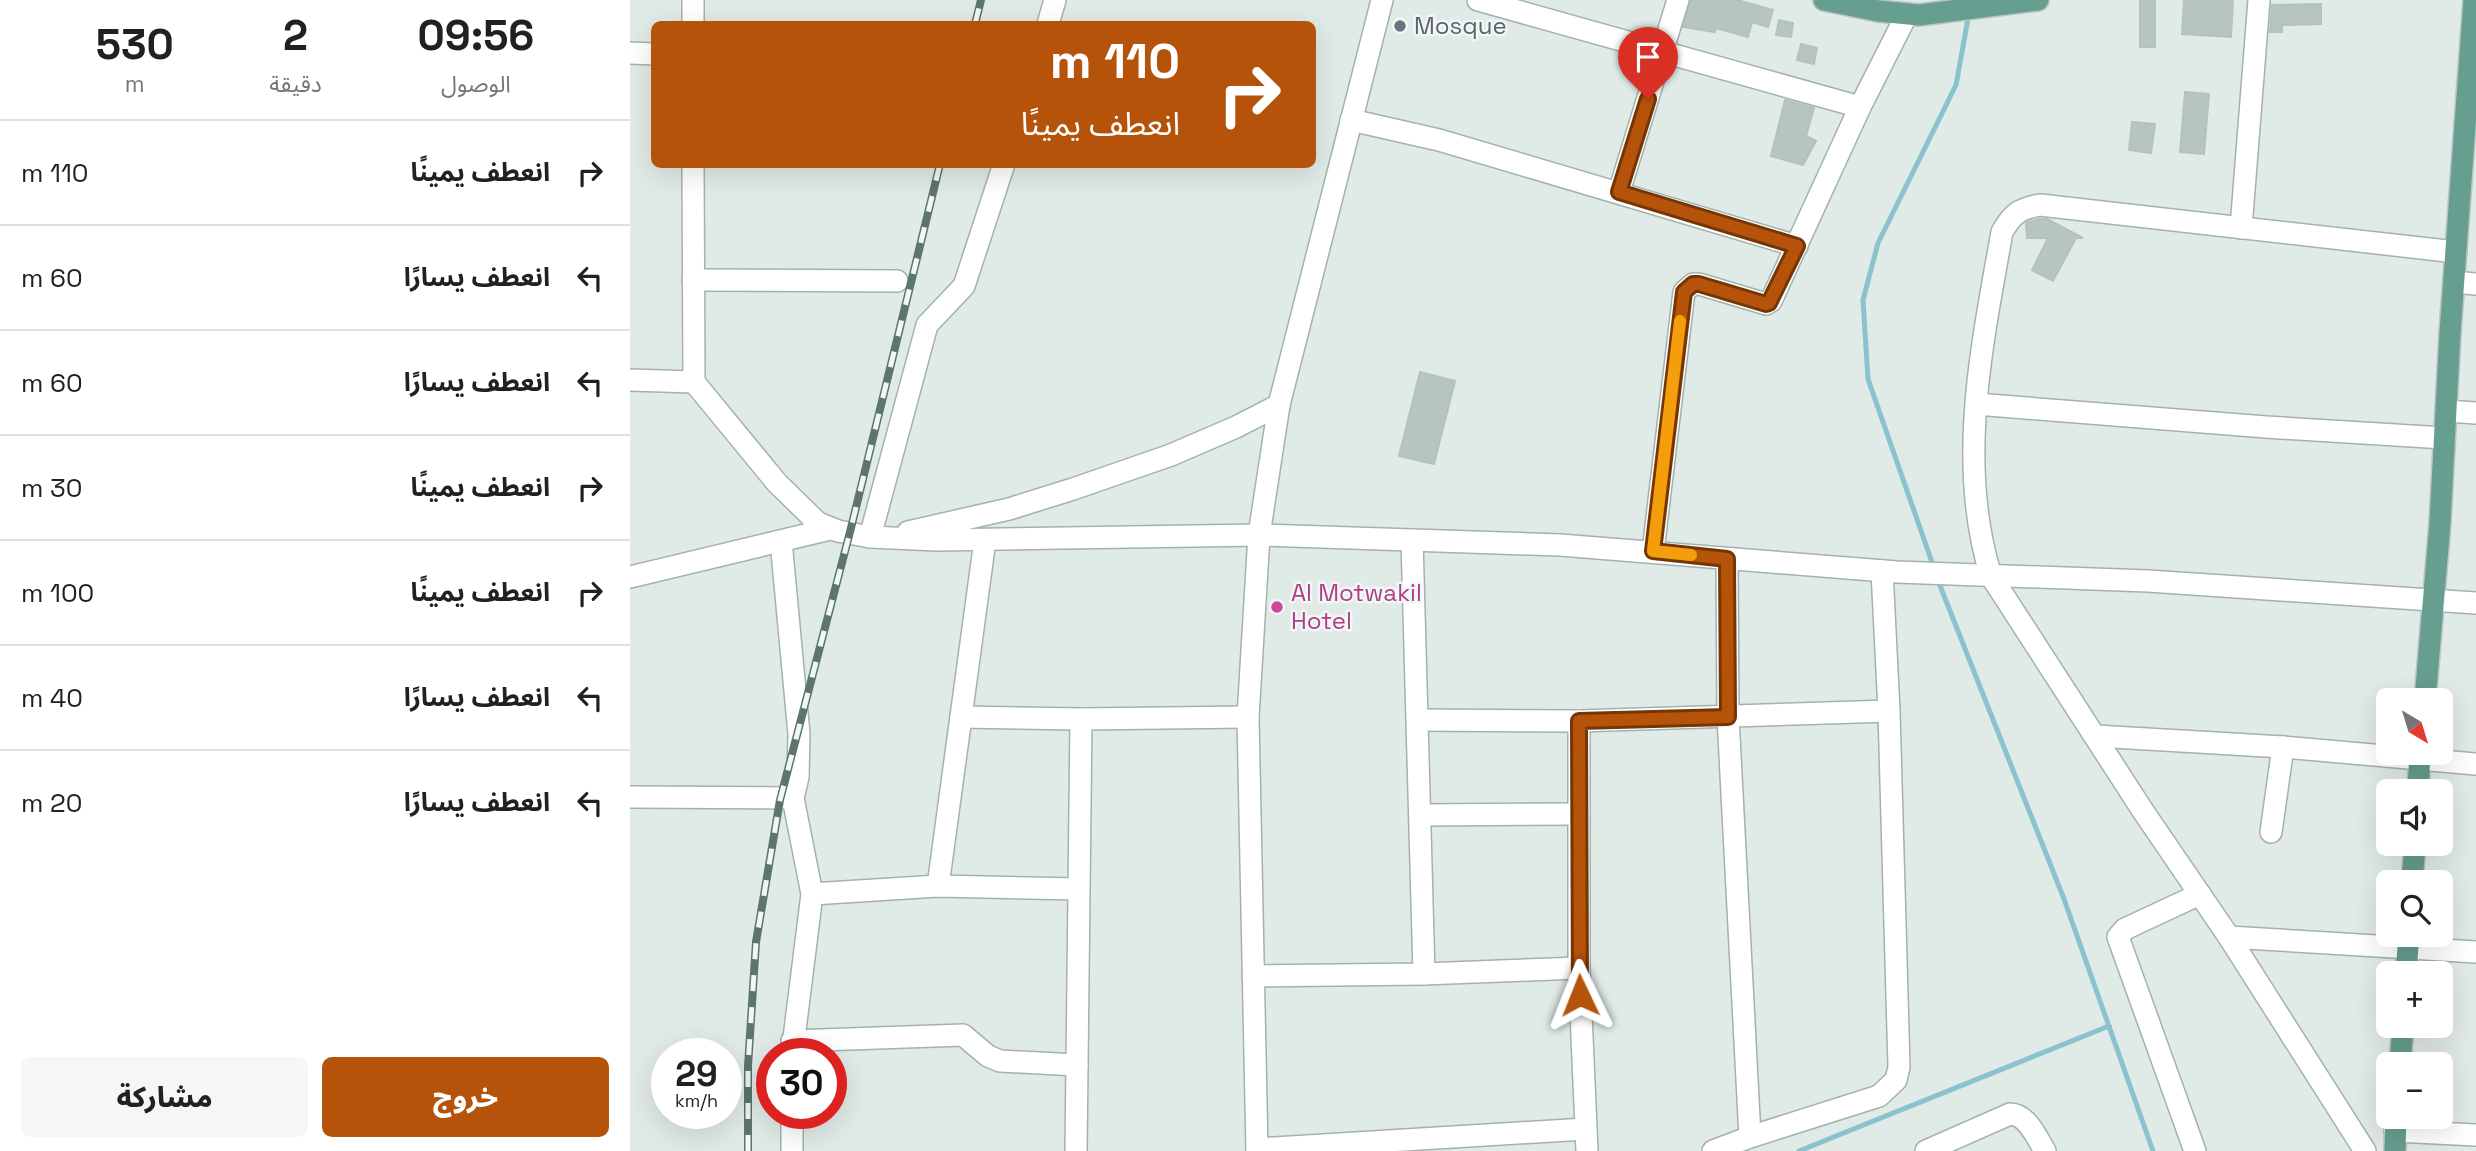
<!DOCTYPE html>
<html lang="ar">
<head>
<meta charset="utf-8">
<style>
  :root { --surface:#fff; --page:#f6f6f6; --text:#202124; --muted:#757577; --line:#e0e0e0; --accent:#b45309 }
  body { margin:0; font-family:"Space Grotesk","Noto Sans Arabic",sans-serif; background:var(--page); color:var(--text); direction:rtl; height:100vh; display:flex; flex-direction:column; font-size:26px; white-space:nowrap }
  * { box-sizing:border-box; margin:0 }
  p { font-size:23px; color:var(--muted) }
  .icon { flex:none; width:38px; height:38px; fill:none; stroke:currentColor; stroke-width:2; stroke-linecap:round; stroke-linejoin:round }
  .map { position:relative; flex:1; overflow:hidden; direction:ltr }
  .side { display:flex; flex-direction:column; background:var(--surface); width:630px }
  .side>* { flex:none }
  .hud { position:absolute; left:21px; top:21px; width:665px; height:147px; border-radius:10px; box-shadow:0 7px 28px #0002; direction:rtl; background:#b45309; color:#fff; overflow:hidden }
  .needle { width:46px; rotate:142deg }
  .buttons { position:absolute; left:1746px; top:688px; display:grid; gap:14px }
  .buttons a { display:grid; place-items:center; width:77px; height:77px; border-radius:10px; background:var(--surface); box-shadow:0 7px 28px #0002; font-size:35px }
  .speed { position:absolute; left:21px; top:1038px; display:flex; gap:14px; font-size:35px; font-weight:700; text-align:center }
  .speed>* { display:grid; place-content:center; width:91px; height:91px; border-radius:50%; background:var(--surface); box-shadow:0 7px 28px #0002; line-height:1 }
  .speed small { font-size:18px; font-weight:400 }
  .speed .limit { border:10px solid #d22; background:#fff; color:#111 }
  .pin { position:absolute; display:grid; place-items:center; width:60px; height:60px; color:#fff; margin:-72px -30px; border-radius:50% 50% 50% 0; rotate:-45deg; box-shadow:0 0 7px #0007 }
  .pin .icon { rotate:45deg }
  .me { position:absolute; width:77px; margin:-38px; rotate:358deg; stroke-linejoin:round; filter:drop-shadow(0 0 5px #0008) }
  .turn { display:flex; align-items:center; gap:24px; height:147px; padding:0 21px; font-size:32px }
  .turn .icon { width:91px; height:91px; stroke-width:2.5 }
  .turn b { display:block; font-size:49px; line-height:60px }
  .eta { display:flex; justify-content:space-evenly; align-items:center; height:119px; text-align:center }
  .eta b { font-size:42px; font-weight:800; line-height:49px }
  .primary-button { display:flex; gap:14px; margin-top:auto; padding:14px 21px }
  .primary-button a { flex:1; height:80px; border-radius:10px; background:var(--accent); color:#fff; font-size:28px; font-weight:800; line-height:80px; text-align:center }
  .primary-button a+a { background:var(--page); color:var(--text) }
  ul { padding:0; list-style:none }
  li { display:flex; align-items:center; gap:21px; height:105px; padding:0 21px; border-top:2px solid var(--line) }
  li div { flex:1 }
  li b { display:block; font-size:26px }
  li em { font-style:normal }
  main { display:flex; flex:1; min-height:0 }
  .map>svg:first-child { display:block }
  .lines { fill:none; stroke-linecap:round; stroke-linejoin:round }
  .stream { stroke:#8ac3cd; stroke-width:5 }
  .building { fill:#b6c5be; stroke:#b3c3bc; stroke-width:2 }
  .minor-casing { stroke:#a3b2ad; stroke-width:24 }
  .major-casing { stroke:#bdc4c2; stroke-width:24 }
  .minor { stroke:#fff; stroke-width:21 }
  .major { stroke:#669e8f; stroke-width:21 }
  .rail-casing { stroke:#5c756e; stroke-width:8 }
  .rail { stroke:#f0f7f4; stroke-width:5; stroke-dasharray:16; stroke-linecap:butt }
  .route-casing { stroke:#753606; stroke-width:18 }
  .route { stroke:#b45309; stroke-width:12 }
  .slow { stroke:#f59e0b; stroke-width:12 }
  .worship-dot { fill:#6b7280; stroke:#f0f7f4; stroke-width:2.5 }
  .hotel-dot { fill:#d1479c; stroke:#f0f7f4; stroke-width:2.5 }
  .labels { text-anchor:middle; stroke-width:5; stroke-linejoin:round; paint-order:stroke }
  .worship-label { font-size:24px; fill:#5b616d; stroke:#f0f7f4; text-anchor:start }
  .hotel-label { font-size:24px; fill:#b23c85; stroke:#f0f7f4; text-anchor:start }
</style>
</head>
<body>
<main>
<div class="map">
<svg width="1846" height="1151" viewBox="0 0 1846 1151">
  <rect width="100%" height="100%" fill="#e0eae6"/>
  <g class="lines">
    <!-- stream -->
    <g class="stream">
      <path d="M1304,568L1238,379L1233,300L1248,243L1326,85L1339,13"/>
      <path d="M1307,578L1434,899L1523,1151"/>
      <path d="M1169,1151L1479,1026"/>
    </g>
  </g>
  <!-- building -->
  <g class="building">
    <path d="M1061,0H1107L1143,10L1138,27L1122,22L1118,37L1086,28L1085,32L1053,27Z"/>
    <rect x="1510" y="0" width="15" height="47"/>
    <path d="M1554,0H1603L1601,37L1552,34Z"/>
    <path d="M1691,4V24L1652,25V32H1640L1642,5Z"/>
    <path d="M1149,20L1163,23L1161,37L1146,35Z"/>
    <path d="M1171,44L1187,48L1184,64L1167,60Z"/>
    <path d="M1555,92L1579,94L1574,154L1550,152Z"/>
    <path d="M1155,100L1184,108L1176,136L1186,141L1173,165L1141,156Z"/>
    <path d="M1502,122L1525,124L1521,153L1499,150Z"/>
    <path d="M1409,219H1417L1453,238H1446L1423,281L1402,270L1418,238H1397L1396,223Z"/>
    <path d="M790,372L825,381L804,464L769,456Z"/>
  </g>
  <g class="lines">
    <!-- minor casing -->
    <g class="minor-casing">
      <g id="minor">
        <path d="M63,0V24"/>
        <path d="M848,0L1230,107"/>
        <path d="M418,24L425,0"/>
        <path d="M0,53L24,54"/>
        <path d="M721,120L809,140L1167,246"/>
        <path d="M63,164L64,382L147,483L188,523L208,531L240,537L307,540L629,535L930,545L1267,572L1518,581L1846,603"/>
        <path d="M989,192L1048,0"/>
        <path d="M1611,228L1629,0"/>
        <path d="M63,280L267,281"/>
        <path d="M1824,282L1846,284"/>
        <path d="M0,380L64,382"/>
        <path d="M1346,404L1636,427L1814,438"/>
        <path d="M1816,411L1846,413"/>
        <path d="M278,532L379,509L443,489L541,455L606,427L649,405"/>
        <path d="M240,537L297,325L334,286L374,164"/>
        <path d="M782,540L794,974"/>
        <path d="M151,541L169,734L168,777L163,798L182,894L162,1054"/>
        <path d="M1023,551L1054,292L1063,284H1069L1136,304L1141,301L1230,107L1277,14"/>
        <path d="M1097,559L1098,717L1120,1137"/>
        <path d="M0,577L200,529"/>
        <path d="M331,717L451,719L618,717"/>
        <path d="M788,720L949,721L1259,711"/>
        <path d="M949,721V968L957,1151"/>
        <path d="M1466,736L1653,747L1846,764"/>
        <path d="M0,797L163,798"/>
        <path d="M790,815L949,814"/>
        <path d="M1641,832L1653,747"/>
        <path d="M308,886L355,540"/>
        <path d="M182,894L308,886L448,889"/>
        <path d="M1599,937L1846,952"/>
        <path d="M623,976L794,974L949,968"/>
        <path d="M162,1041L333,1035L358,1056L370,1061L447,1065"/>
        <path d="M1765,1131L1846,1135"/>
        <path d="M627,1149L955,1129"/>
        <path d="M162,1151V1113"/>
        <path d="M446,1151L451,719"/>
        <path d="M627,1151L618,717L629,535L649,405L752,0"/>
        <path d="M1083,1151L1120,1137L1249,1096L1266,1080L1269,1067L1259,711L1252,571"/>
        <path d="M1296,1151L1380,1114C1397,1114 1407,1138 1415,1151"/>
        <path d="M1565,1151L1488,937L1495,929L1570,894"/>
        <path d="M1735,1151L1599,937L1513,811L1361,576C1326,464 1352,345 1372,232C1383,213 1389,209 1410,205L1826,252"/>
      </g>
    </g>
    <!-- major casing -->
    <g class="major-casing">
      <g id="major">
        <path d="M1194,0L1248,11L1289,15L1408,0"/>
        <path d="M1795,700L1810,523L1820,333L1844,0"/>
        <path d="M1788,791L1790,752"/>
        <path d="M1782,882L1785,844"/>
        <path d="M1776,973L1779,934"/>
        <path d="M1770,1064L1773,1026"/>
        <path d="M1765,1151L1766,1116"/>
      </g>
    </g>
    <!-- minor -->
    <use href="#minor" class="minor"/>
    <!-- major -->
    <use href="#major" class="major"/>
    <!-- rail casing -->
    <g class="rail-casing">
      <g id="rail">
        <path d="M345,24L351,0"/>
        <path d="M118,1151V1066L126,942L150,800L220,532L310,164"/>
      </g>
    </g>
    <!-- rail -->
    <use href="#rail" class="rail"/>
  </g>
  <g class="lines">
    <!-- route casing -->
    <g class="route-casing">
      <path id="route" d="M950,995L949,721L1098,717L1097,559L1023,551L1054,292L1063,284H1069L1136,304L1139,303L1167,246L989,192L1018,99"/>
    </g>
    <!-- route -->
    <use href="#route" class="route"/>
    <!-- slow -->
    <path class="slow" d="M1050,321L1023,551L1061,555"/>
  </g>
  <!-- markers -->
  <circle class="worship-dot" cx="770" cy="26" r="7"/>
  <circle class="hotel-dot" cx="647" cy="607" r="7"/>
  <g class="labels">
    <!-- worship labels -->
    <g class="worship-label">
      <text x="784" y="34">Mosque</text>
    </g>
    <!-- hotel labels -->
    <g class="hotel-label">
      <text x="661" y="601">Al Motwakil<tspan x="661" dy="28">Hotel</tspan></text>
    </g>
  </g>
</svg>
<div class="buttons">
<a><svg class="needle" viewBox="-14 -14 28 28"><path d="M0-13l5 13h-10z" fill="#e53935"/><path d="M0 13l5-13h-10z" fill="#757577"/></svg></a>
<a><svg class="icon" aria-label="sound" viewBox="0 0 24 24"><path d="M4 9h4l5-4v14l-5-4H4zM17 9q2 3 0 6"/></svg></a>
<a><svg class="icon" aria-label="search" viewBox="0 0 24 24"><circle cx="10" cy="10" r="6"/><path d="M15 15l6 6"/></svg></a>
<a>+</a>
<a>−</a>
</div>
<div class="speed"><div>29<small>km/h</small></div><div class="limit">30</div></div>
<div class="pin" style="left:1018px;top:99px;background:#d93025"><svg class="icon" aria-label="arrive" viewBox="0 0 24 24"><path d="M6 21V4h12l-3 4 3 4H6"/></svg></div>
<svg class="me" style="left:950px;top:995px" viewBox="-20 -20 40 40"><path d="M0-17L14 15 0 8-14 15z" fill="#b45309" stroke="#fff" stroke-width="4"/></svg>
<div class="hud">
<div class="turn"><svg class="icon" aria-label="right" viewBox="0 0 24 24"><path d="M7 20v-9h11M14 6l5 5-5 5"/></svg><div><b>110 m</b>انعطف يمينًا</div></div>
</div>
</div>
<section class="side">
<div class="eta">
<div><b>09:56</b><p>الوصول</p></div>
<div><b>2</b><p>دقيقة</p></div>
<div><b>530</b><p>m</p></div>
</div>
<ul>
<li><svg class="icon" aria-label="right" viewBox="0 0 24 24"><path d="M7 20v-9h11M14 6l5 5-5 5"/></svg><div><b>انعطف يمينًا</b></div><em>110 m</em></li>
<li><svg class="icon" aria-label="left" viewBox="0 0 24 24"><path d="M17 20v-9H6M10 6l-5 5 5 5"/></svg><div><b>انعطف يسارًا</b></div><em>60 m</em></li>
<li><svg class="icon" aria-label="left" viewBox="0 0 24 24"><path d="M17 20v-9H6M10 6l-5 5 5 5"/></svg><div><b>انعطف يسارًا</b></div><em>60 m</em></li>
<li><svg class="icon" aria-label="right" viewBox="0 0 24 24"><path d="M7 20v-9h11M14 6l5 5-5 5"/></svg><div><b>انعطف يمينًا</b></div><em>30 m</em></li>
<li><svg class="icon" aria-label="right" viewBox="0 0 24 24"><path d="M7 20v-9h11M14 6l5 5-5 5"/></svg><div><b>انعطف يمينًا</b></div><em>100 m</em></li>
<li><svg class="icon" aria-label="left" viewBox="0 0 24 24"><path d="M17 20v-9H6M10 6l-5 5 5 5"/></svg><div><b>انعطف يسارًا</b></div><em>40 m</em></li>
<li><svg class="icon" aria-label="left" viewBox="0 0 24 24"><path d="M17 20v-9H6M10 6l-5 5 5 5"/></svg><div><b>انعطف يسارًا</b></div><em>20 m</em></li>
</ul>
<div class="primary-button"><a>خروج</a><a>مشاركة</a></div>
</section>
</main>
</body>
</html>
